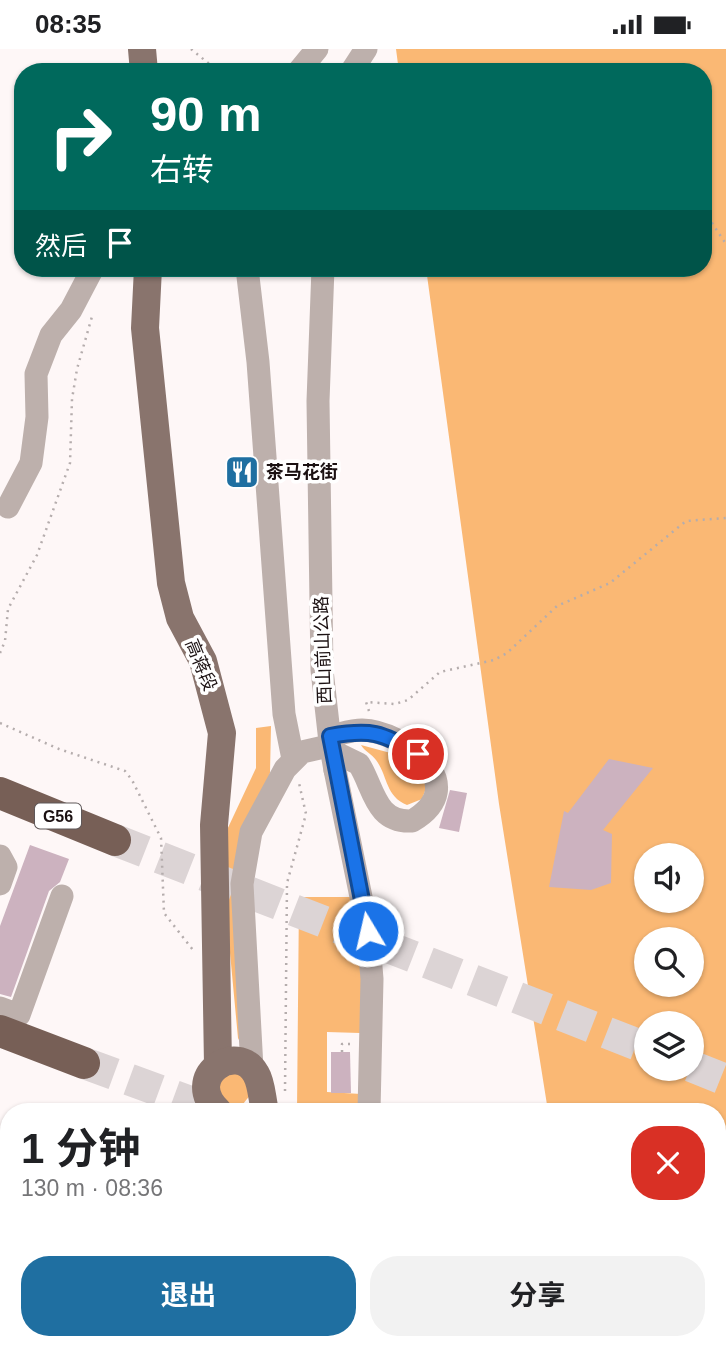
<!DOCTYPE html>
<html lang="zh">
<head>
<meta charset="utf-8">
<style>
  :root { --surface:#fff; --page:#f2f2f2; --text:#202124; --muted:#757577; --accent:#1f6fa1 }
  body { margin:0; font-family:Helvetica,"Noto Sans SC",sans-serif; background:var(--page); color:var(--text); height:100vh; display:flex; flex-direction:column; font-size:26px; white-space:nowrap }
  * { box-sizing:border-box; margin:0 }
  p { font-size:23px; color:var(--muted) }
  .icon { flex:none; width:38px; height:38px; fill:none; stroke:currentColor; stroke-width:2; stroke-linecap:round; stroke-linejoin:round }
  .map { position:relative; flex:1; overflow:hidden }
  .panel { position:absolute; left:0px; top:1054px; width:726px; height:247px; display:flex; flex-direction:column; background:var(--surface); border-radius:28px 28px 0 0; box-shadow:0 2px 5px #0004 }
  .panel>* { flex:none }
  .banner { position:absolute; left:14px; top:14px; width:698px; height:214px; border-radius:28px; box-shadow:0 2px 5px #0004; background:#00695c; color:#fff; overflow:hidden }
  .buttons { position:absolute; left:634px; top:794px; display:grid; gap:14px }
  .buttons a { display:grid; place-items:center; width:70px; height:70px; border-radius:50%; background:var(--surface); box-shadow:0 2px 5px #0004; font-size:35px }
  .pin { position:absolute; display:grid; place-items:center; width:60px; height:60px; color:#fff; margin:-30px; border:4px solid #fff; border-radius:50%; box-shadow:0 2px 7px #0007 }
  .me { position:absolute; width:77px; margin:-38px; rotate:351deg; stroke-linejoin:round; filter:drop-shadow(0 0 5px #0008) }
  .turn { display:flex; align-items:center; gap:24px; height:147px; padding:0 21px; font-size:32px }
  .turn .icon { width:91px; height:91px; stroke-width:2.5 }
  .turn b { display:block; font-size:49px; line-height:60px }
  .then { display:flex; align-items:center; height:66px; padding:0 21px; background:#0003; gap:14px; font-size:26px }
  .round { display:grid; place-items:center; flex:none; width:74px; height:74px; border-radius:28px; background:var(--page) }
  .overview { display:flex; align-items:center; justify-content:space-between; height:119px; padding:0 21px }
  h1 { font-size:42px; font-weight:700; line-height:52px }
  .action { display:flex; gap:14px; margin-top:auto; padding:14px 21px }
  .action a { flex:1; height:80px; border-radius:28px; background:var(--accent); color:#fff; font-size:28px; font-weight:700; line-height:80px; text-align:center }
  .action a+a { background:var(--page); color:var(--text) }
  .status { display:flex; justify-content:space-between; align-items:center; height:49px; padding:0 35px; background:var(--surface); direction:ltr }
  .status svg { height:19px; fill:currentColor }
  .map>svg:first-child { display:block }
  .green { fill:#fab874; fill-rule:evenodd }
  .building { fill:#ccb2bf }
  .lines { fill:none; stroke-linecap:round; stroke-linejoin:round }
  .highway-tunnel { stroke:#dcd4d5; stroke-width:32; stroke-dasharray:32 16; stroke-linecap:butt }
  .path { stroke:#b5adad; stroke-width:2.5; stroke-dasharray:2 5; stroke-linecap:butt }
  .minor { stroke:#bdb0ac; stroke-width:23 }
  .major { stroke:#89746d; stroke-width:28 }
  .highway { stroke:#775f56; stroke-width:32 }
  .minor-bridge { stroke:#bdb0ac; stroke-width:23 }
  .route-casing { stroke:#114b97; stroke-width:18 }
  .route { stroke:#1a73e8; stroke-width:12 }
  .labels { text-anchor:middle; stroke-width:7; stroke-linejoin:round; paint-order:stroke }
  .shield { fill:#fff; stroke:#5f5859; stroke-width:2 }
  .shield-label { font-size:16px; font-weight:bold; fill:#1b1112 }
  .poi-label { font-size:18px; font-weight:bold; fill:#1b1112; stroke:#fff; text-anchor:start }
  .street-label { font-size:18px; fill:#1b1112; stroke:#fff }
</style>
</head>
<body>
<div class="status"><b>08:35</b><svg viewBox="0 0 49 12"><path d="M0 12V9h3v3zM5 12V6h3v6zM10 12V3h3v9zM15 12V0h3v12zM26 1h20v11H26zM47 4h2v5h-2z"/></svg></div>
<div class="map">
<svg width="726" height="1299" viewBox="0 0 726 1299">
  <rect width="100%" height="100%" fill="#fef7f7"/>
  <!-- green -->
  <g class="green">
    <path d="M396,0H726V1299H586L585,1292H718V1062H548L499,755L426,219H704V23H399ZM646,807H691V852H646ZM646,891H691V936H646ZM646,975H691V1020H646Z"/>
    <path d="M271,677L270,724L256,762L241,995L238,989L227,872L226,783L256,719V679Z"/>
    <path d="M361,696L409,709L428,734L422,750L407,756C385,747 388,727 376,711C372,705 364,702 361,696Z"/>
    <path d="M299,848H350C368,889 362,941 360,984L327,983V1043L361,1045V1062H297Z"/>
    <path d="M242,1023L251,1045L243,1055L226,1057L216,1032L219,1027Z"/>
  </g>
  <!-- building -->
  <g class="building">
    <path d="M609,710L653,719L603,781L612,785L611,834L591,841L549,838L564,762L568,764Z"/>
    <path d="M450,741L467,744L459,783L439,779Z"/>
    <path d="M30,796L69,810L60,833L49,842L11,948L0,945V877Z"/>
    <path d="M331,1003H350L351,1044H331Z"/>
  </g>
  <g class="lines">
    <!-- highway-tunnel -->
    <g class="highway-tunnel">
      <path d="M115,791L646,999"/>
      <path d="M84,1014L215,1062"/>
      <path d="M691,1017L726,1031"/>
      <path d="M718,1246L726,1249"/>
    </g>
    <!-- path -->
    <g class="path">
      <path d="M191,0L219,23"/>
      <path d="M377,18L400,23"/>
      <path d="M704,162L726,195"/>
      <path d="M0,604L5,592L8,560L37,506L70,414L72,350L77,320L93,264"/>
      <path d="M369,662L366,653L395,655L408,651L440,623L494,611L507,604L557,557L610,534L686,472L726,469"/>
      <path d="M0,674L59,700L125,722L132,731L161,789L164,864L193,901"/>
      <path d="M342,1003V995H352"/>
      <path d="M285,1042L287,834L306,765L299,734"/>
      <path d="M718,1184L726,1165"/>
      <path d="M189,1299L193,1292"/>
      <path d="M282,1299V1292"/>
      <path d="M669,1299V1292"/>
    </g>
    <!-- minor -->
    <g class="minor">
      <path d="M298,23L317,0"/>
      <path d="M351,23L366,0"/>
      <path d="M247,219L258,313L284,665L293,710"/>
      <path d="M323,219L318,352L322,621L330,693"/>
      <path d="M8,458L31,414L37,368L36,325L51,286L71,261L93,219"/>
      <path d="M335,721L368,882L372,930L369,1062"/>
      <path d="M0,807L6,818L0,835"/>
      <path d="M0,959L19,966L62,847"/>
      <path d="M252,1019L242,835L251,783L285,720L302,703L324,698L359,715C374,739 375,774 412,772C474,736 404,682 362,681C352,681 340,685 330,687"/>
      <path d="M340,1299L344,1292"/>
    </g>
    <!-- major -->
    <g class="major">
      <path d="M142,0L144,23"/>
      <path d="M148,219L145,279L171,534L180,569L203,612L222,684L214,776L218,1016"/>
      <path d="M218,1062C182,1028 237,991 256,1025C262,1035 262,1051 265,1062"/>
      <path d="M222,1299L225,1292"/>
    </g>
    <!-- highway -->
    <g class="highway">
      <path d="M0,744L115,791"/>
      <path d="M0,982L84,1014"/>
    </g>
    <!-- minor-bridge -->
    <path class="minor-bridge" d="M330,693L335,721"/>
  </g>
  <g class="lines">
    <!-- route casing -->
    <g class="route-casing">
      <path id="route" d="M368,882L330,687C370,680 382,683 418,705"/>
    </g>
    <!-- route -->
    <use href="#route" class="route"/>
  </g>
  <!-- icons -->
  <defs>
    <g id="restaurant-square" transform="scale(1.75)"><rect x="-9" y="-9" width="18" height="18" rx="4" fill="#1f6fa1" stroke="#fff"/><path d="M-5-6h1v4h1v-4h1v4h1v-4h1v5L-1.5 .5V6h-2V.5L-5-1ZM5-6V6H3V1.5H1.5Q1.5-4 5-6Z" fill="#fff"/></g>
  </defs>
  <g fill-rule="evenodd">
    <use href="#restaurant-square" x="242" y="423"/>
  </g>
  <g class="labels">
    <!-- shield labels -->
    <rect class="shield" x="35" y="754.5" width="46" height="25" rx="5"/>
    <g class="shield-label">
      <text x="58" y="773">G56</text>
    </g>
    <!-- poi labels -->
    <g class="poi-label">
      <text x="266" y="429">茶马花街</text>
    </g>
    <!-- street labels -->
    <g class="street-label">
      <text transform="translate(323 601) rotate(-92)" y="6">西山前山公路</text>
      <text transform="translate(201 616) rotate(68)" y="6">高蒋段</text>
    </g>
  </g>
</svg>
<div class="buttons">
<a><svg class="icon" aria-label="sound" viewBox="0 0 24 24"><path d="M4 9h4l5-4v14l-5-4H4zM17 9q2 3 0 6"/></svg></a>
<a><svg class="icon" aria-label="search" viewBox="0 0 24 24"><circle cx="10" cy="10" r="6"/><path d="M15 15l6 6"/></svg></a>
<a><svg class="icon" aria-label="layers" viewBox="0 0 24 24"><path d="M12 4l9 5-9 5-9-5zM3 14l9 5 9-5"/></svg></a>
</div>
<div class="pin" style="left:418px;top:705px;background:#d93025"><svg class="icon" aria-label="arrive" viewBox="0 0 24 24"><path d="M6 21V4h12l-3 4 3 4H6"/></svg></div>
<svg class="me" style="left:368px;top:882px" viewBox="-20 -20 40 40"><circle r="17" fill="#1a73e8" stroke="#fff" stroke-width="3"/><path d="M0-11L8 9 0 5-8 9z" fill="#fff"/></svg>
<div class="banner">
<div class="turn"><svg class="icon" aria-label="right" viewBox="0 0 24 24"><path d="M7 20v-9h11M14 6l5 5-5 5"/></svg><div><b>90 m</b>右转</div></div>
<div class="then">然后<svg class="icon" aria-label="arrive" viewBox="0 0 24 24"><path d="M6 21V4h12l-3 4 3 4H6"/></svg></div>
</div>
<section class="panel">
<div class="overview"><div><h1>1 分钟</h1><p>130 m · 08:36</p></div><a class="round" style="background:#d93025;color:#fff"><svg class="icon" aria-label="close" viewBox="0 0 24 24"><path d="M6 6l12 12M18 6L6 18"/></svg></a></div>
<div class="action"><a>退出</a><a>分享</a></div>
</section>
</div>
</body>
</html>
